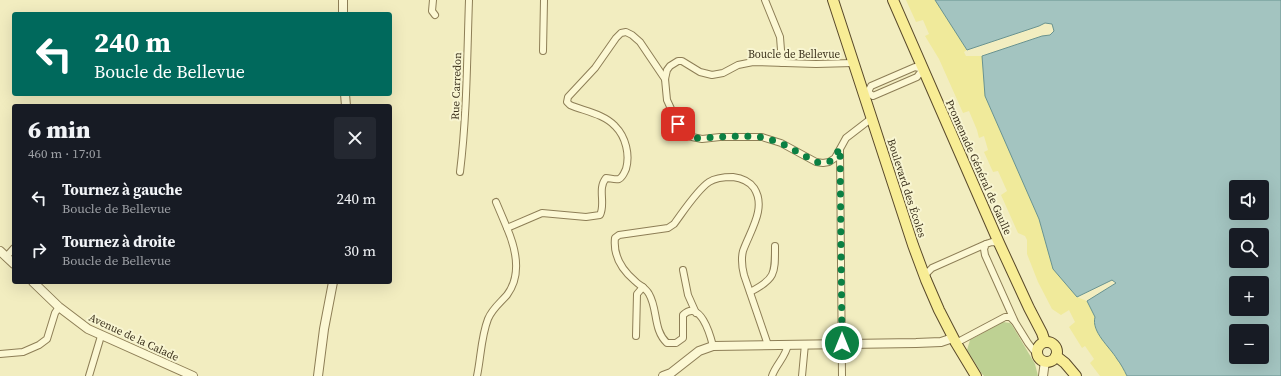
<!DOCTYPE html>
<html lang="fr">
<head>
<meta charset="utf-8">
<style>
  :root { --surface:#171b24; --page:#242831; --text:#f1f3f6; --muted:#9ea1a6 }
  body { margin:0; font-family:"Source Serif 4",serif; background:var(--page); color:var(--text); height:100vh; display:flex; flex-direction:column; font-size:15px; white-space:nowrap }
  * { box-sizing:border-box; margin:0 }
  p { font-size:13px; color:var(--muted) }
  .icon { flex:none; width:22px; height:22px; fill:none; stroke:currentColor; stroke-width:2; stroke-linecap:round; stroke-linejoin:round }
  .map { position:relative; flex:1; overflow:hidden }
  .drawer { position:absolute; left:12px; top:104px; width:380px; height:180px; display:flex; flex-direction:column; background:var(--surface); border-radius:4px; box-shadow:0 4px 16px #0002 }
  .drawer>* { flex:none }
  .top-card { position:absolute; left:12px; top:12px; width:380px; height:84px; border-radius:4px; box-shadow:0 4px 16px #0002; background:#00695c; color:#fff; overflow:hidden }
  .tools { position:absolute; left:1229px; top:180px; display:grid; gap:8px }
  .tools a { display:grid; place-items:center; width:40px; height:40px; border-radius:4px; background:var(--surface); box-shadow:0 4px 16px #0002; font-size:20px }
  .pin { position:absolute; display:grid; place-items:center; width:34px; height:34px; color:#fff; margin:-17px; border-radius:8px; box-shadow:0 2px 6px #0006 }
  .me { position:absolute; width:44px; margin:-22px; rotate:0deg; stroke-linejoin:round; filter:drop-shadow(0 0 3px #0008) }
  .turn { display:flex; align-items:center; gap:14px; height:84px; padding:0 16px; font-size:18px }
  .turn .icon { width:52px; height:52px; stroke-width:2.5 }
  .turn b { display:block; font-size:28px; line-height:34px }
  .round { display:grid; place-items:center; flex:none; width:42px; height:42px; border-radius:4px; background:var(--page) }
  .head { display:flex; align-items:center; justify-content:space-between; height:68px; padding:0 16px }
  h1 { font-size:24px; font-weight:800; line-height:30px }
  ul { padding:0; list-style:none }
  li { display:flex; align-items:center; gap:12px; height:52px; padding:0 16px }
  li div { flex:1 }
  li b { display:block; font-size:15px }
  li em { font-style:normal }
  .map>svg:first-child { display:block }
  .green { fill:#bed193 }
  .sand { fill:#f0ea9b }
  .water { fill:#a3c4c0; stroke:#699390; fill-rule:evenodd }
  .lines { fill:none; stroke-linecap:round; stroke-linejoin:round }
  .minor-casing { stroke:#8d7e56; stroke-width:8 }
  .tertiary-casing { stroke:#8d7e56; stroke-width:10 }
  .primary-casing { stroke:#5a4a2b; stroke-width:12 }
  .minor { stroke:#fcf8d4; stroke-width:6 }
  .tertiary { stroke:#fcf8d4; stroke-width:8 }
  .primary { stroke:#f8ed95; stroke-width:10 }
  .route { stroke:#0b8043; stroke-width:7; stroke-dasharray:0 12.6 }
  .labels { text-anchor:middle; stroke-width:4; stroke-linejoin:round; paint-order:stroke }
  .street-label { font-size:11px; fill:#3b311c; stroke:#f8f5d1 }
</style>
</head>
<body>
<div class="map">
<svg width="1281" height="376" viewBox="0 0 1281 376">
  <rect width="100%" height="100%" fill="#f2edc0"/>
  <!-- green -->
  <path class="green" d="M1003,322L1010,323L1012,325L1035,364L1038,376H984L982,374L967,350L970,340Z"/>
  <!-- sand -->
  <path class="sand" d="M906,0H935L967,50L964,52L966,56H982L985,96L1039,219L1053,269L1077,297L1087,301L1127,376H1100L1090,363L1094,359L1085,346L1082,348L1069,327L1075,322L1069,310L1061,315L1052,309L1038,282L1027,254V240L1025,236L1018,233L1001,195L1007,191L998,171L993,172L984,152L988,150L984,136L979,138L977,130L969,111L963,113L939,59L925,36L929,34L923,20L916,22Z"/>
  <!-- water -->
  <path class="water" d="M935,0H1281V376H1127C1124,370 1121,364 1117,359C1110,347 1091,332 1095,317L1087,301L1116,283L1112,280L1077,297L1053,269L1039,219L985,96L982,56L1042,36L1050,35L1054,31L1052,24L1045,23L1039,26L967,50ZM1236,187H1262V213H1236ZM1236,235H1262V261H1236ZM1236,283H1262V309H1236ZM1236,331H1262V357H1236Z"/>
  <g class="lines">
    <!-- minor casing -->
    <g class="minor-casing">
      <g id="minor">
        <path d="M433,0L432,11L435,15"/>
        <path d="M765,0L780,37L782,63"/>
        <path d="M543,51L544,0"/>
        <path d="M853,63L816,64L753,62L738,65L723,73L712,75L700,72L682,61H678L670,66L667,70L665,79L667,100L678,124L687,135L692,137L702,139L720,137H762L781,143L816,162L823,163L829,162L835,158L846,138L872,118"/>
        <path d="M915,67L923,69L917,77L873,96L869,93V90L871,86Z"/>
        <path d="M840,150L842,376"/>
        <path d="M460,172C467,115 467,57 469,0"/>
        <path d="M496,202L507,228"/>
        <path d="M999,243L992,242L986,244L984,249L985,255L1015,322L1028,343L1035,352H1037"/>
        <path d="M6,257L14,248"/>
        <path d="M683,270L688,295L696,313"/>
        <path d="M924,276L932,268L986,244"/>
        <path d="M750,292C776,279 775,273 775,246"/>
        <path d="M636,336L637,294L643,287"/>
        <path d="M956,343L1005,317H1010L1014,321"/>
        <path d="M713,346C710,334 700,299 683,315V338L676,343H667C653,330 658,309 649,294C646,288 640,286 635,281C622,270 613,256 615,238L619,235L668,228L674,224C683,212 697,190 709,182C715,178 725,177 733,177C741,178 749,181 754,188C767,208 750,231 743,251C741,259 742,267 744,275L768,345"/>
        <path d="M0,354L23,352L39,345L47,339L55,313L59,307"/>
        <path d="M89,376L101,336"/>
        <path d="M477,376C481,357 481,337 488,319C492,309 500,303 507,295C522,275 516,249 507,228L542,213L586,217L600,215C606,203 597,189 606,178C610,178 615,180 619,179C623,177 624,173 626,169C630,155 626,137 615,126C604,114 584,111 570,105L567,102L568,97L595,68L616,38L621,33L626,32L632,35L640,42L665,79"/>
        <path d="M772,376C776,364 786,357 788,344"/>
        <path d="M802,376L805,344"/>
      </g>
    </g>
    <!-- tertiary casing -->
    <g class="tertiary-casing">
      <g id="tertiary">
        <path d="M343,14V0"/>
        <path d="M345,94L346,106"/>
        <path d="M0,251L14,264"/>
        <path d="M33,282L59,307L88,329L193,376"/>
        <path d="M318,376L324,329L333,282"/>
        <path d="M663,376L671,373L699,351L713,346L916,343L941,342L953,338"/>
        <path d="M1043,376L1045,361"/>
      </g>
    </g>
    <!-- primary casing -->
    <g class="primary-casing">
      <g id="primary">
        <path d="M833,0L913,245L926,280L939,310L956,343L976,376"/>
        <path d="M893,0L999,243L1029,308L1042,333L1045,342"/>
        <circle cx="1047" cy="352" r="10"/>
        <path d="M1056,356L1065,363L1076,376"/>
      </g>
    </g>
    <!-- minor -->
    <use href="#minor" class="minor"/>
    <!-- tertiary -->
    <use href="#tertiary" class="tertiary"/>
    <!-- primary -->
    <use href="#primary" class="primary"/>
  </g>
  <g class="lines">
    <!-- route -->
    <path class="route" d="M678,124L687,135L696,138L742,136L762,137L781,143L816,162L823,163L829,162L834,158L840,148L842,343"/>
  </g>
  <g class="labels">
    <!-- street labels -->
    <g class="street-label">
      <text x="794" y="58">Boucle de Bellevue</text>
      <text transform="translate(456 86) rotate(-88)" y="4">Rue Carredon</text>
      <text transform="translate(979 167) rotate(66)" y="4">Promenade Général de Gaulle</text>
      <text transform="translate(907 188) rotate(72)" y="4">Boulevard des Écoles</text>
      <text transform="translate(134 337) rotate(25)" y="4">Avenue de la Calade</text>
    </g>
  </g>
</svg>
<div class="tools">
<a><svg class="icon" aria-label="sound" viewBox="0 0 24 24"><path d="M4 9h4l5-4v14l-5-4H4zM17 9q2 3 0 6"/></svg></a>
<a><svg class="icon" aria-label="search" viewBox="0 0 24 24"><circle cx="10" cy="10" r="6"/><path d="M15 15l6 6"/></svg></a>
<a>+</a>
<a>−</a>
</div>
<div class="pin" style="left:678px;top:124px;background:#d93025"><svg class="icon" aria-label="arrive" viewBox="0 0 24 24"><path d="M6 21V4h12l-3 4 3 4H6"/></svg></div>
<svg class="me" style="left:842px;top:343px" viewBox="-20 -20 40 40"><circle r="17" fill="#0b8043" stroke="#fff" stroke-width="3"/><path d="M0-11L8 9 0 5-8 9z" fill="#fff"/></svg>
<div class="top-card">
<div class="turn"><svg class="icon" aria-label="left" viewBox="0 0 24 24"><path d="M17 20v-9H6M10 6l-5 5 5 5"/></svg><div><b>240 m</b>Boucle de Bellevue</div></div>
</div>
<section class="drawer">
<div class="head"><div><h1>6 min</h1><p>460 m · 17:01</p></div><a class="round"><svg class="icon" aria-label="close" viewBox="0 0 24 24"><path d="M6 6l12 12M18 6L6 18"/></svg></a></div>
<ul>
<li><svg class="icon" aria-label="left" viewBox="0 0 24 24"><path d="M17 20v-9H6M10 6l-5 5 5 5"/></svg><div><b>Tournez à gauche</b><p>Boucle de Bellevue</p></div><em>240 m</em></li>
<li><svg class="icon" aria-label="right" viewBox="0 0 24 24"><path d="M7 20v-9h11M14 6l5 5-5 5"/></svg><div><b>Tournez à droite</b><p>Boucle de Bellevue</p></div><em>30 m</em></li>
</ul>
</section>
</div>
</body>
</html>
